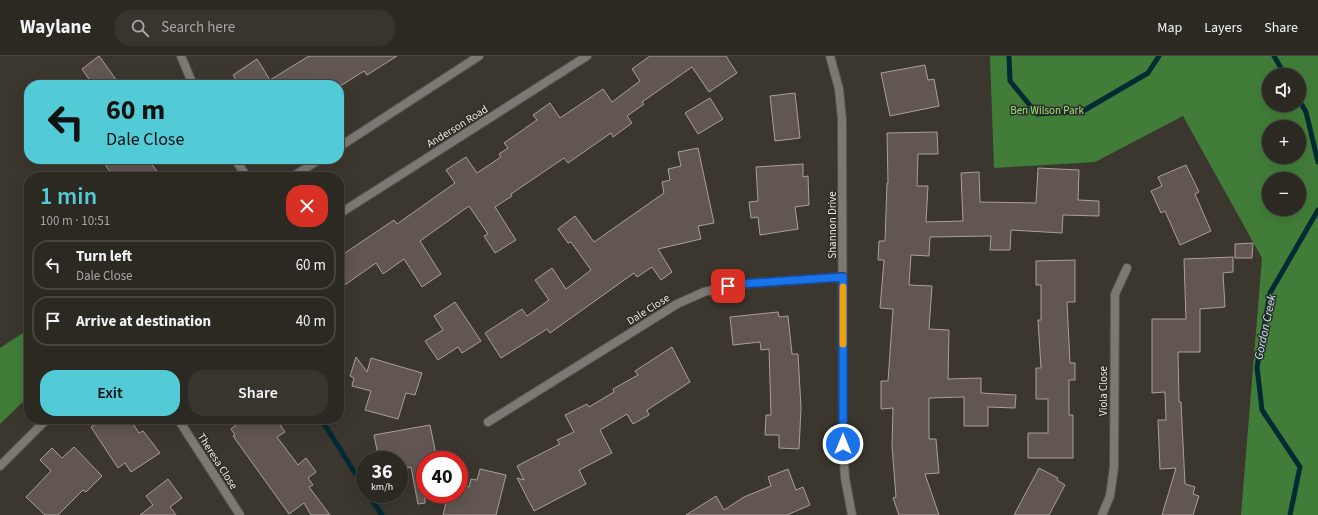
<!DOCTYPE html>
<html lang="en">
<head>
<meta charset="utf-8">
<style>
  :root { --surface:#2c2922; --page:#38352f; --text:#f1f3f6; --muted:#a6a6a5; --line:#484540; --accent:#52cbd7 }
  body { margin:0; font-family:"Source Sans 3",sans-serif; background:var(--page); color:var(--text); height:100vh; display:flex; flex-direction:column; font-size:15px; white-space:nowrap }
  * { box-sizing:border-box; margin:0 }
  p { font-size:13px; color:var(--muted) }
  .icon { flex:none; width:22px; height:22px; fill:none; stroke:currentColor; stroke-width:2; stroke-linecap:round; stroke-linejoin:round }
  .map { position:relative; flex:1; overflow:hidden }
  .side { position:absolute; left:24px; top:116px; width:320px; height:252px; display:flex; flex-direction:column; background:var(--surface); border-radius:16px; box-shadow:0 4px 16px #0002,0 0 0 1px var(--line) }
  .side>* { flex:none }
  .top-card { position:absolute; left:24px; top:24px; width:320px; height:84px; border-radius:16px; box-shadow:0 4px 16px #0002,0 0 0 1px var(--line); background:#52cbd7; color:#111; overflow:hidden }
  .fabs { position:absolute; left:1262px; top:12px; display:grid; gap:8px }
  .fabs a { display:grid; place-items:center; width:44px; height:44px; border-radius:50%; background:var(--surface); box-shadow:0 4px 16px #0002,0 0 0 1px var(--line); font-size:20px }
  .speed { position:absolute; left:356px; top:395px; display:flex; gap:8px; font-size:20px; font-weight:700; text-align:center }
  .speed>* { display:grid; place-content:center; width:52px; height:52px; border-radius:50%; background:var(--surface); box-shadow:0 4px 16px #0002,0 0 0 1px var(--line); line-height:1 }
  .speed small { font-size:10px; font-weight:400 }
  .speed .limit { border:6px solid #d22; background:#fff; color:#111 }
  .pin { position:absolute; display:grid; place-items:center; width:34px; height:34px; color:#fff; margin:-17px; border-radius:8px; box-shadow:0 2px 6px #0006 }
  .me { position:absolute; width:44px; margin:-22px; rotate:0deg; stroke-linejoin:round; filter:drop-shadow(0 0 3px #0008) }
  .turn { display:flex; align-items:center; gap:14px; height:84px; padding:0 16px; font-size:18px }
  .turn .icon { width:52px; height:52px; stroke-width:2.5 }
  .turn b { display:block; font-size:28px; line-height:34px }
  .round { display:grid; place-items:center; flex:none; width:42px; height:42px; border-radius:16px; background:var(--page) }
  .summary { display:flex; align-items:center; justify-content:space-between; height:68px; padding:0 16px }
  h1 { font-size:24px; font-weight:600; line-height:30px; color:var(--accent) }
  .action { display:flex; gap:8px; margin-top:auto; padding:8px 16px }
  .action a { flex:1; height:46px; border-radius:16px; background:var(--accent); color:#111; font-size:16px; font-weight:600; line-height:46px; text-align:center }
  .action a+a { background:var(--page); color:var(--text) }
  ul { padding:0; list-style:none }
  li { display:flex; align-items:center; gap:12px; height:50px; margin:0 8px 6px; padding:0 8px; border:2px solid var(--line); border-radius:16px }
  li div { flex:1 }
  li b { display:block; font-size:15px }
  li em { font-style:normal }
  header { display:flex; align-items:center; gap:24px; box-sizing:border-box; height:56px; padding:0 20px; background:var(--surface); border-bottom:1px solid var(--line) }
  header strong { font-size:19px }
  nav { display:flex; gap:22px; margin-inline-start:auto; font-size:14px }
  .search { width:280px; height:36px; background:var(--page); display:flex; align-items:center; gap:10px; box-sizing:border-box; padding:0 14px; border-radius:16px; color:var(--muted); font-size:15px }
  .map>svg:first-child { display:block }
  .forest { fill:#417d38; fill-rule:evenodd }
  .lines { fill:none; stroke-linecap:round; stroke-linejoin:round }
  .stream { stroke:#002b34; stroke-width:5 }
  .building { fill:#615651; stroke:#ab9f99 }
  .minor-casing { stroke:#57534b; stroke-width:10 }
  .tertiary-casing { stroke:#57534b; stroke-width:10 }
  .minor { stroke:#7c7975; stroke-width:8 }
  .tertiary { stroke:#7c7975; stroke-width:8 }
  .route-casing { stroke:#114b97; stroke-width:10 }
  .route { stroke:#1a73e8; stroke-width:7 }
  .slow { stroke:#f59e0b; stroke-width:7 }
  .labels { text-anchor:middle; stroke-width:3; stroke-linejoin:round; paint-order:stroke }
  .park-label { font-size:11px; fill:#96e88a; stroke:#312d24 }
  .street-label { font-size:11px; fill:#ebe9e3; stroke:#312d24 }
  .water-label { font-size:12px; font-style:italic; fill:#b5edfc; stroke:#312d24 }
</style>
</head>
<body>
<header>
<strong>Waylane</strong>
<div class="search"><svg class="icon" aria-label="search" viewBox="0 0 24 24"><circle cx="10" cy="10" r="6"/><path d="M15 15l6 6"/></svg>Search here</div>
<nav><a>Map</a><a>Layers</a><a>Share</a></nav>
</header>
<div class="map">
<svg width="1318" height="459" viewBox="0 0 1318 459">
  <rect width="100%" height="100%" fill="#3b372e"/>
  <!-- forest -->
  <g class="forest">
    <path d="M990,0H1318V459H1241L1262,202L1183,60L1095,106L994,112ZM1269,19H1299V49H1269ZM1269,71H1299V101H1269ZM1269,123H1299V153H1269Z"/>
    <path d="M29,273V340L0,368V292Z"/>
  </g>
  <g class="lines">
    <!-- stream -->
    <g class="stream">
      <path d="M1009,0L1010,25L1037,58L1083,55L1148,17L1159,0"/>
      <path d="M1274,0L1285,19"/>
      <path d="M1299,44L1306,56L1318,106"/>
      <path d="M321,363L365,433"/>
      <path d="M368,438L382,459"/>
      <path d="M1290,459L1300,411L1262,354L1257,311L1270,237L1318,154"/>
    </g>
  </g>
  <!-- building -->
  <g class="building">
    <path d="M99,0L120,29H93L82,13Z"/>
    <path d="M309,0H397L367,19L364,15L342,29H239L233,19L257,3L270,24Z"/>
    <path d="M650,0H726L737,17L709,36L692,11L642,46L644,48L627,60L632,67L613,81L611,77L568,107L564,102L511,138L512,140L495,151L516,184L495,197L484,180L488,178L469,150L420,185L441,218L422,231L404,203L383,218L376,207L339,233V201L394,164L397,168L455,127L446,114L466,101L477,117L501,101L499,98L508,92L504,87L537,64L533,59L550,47L560,62L603,33L612,46L640,25L632,13Z"/>
    <path d="M925,9L928,24L934,23L939,50L890,60L881,17Z"/>
    <path d="M795,37L800,82L775,85L770,40Z"/>
    <path d="M710,42L723,63L698,78L685,57Z"/>
    <path d="M937,76L938,98H918L917,130H928L926,166L963,165L961,117L979,116L980,146L1036,147L1038,112L1079,114L1078,144L1099,145V160L1063,159L1062,177L1011,174L1010,194H990L991,180L930,181L929,200L911,199L909,229L932,230L929,273L949,274L948,323L981,322V337L1016,339L1015,352L988,351V370H964V341L929,342V383H936L939,417L925,418L939,459H899L893,442L896,441L892,390L893,352L881,353V325H888L893,253L880,252L884,204H878L879,185H885L887,127H888L887,77Z"/>
    <path d="M698,92L714,167L698,170L701,183L658,193L672,216L661,224L652,211L637,221L634,217L550,277L547,273L501,302L485,277L522,253L527,260L549,244L535,224L552,212L566,233L591,214L571,186L568,187L558,173L575,160L594,186L664,137L662,126L670,124L668,113L681,110L678,96Z"/>
    <path d="M101,103H148L161,121H114Z"/>
    <path d="M803,108V121L808,120L809,149L795,151L798,173L760,179L758,161L751,162L749,146L758,145L756,111Z"/>
    <path d="M1186,109L1199,136L1195,138L1211,175L1180,189L1165,155L1161,157L1151,135L1162,130L1158,121Z"/>
    <path d="M1253,187L1252,202H1235V188Z"/>
    <path d="M1233,201V216L1223,217L1225,251L1200,253V296H1178L1179,346H1181L1185,428L1195,431L1193,438L1199,440L1193,459H1162L1176,412L1160,413L1158,364H1166L1165,336L1152,337V263H1186L1184,203Z"/>
    <path d="M1075,204V246H1067L1070,307H1075V324H1069V359H1073V402H1028V377H1048V343H1036V312H1041L1038,264H1041V229H1036V205Z"/>
    <path d="M455,246L481,285L462,297L458,291L438,304L425,285L443,274L434,260Z"/>
    <path d="M778,256L779,261L788,260L792,298H798L801,352L799,393L779,392V379H765L766,359H771L769,293L761,294L760,286L733,289L730,261Z"/>
    <path d="M672,291L690,326L647,354L649,359L633,368L627,358L600,374L612,397L579,414L586,428L534,455L517,422L524,424L517,410L560,388L557,384L574,376L565,359L587,348L589,351L614,336L613,333L638,319L635,315Z"/>
    <path d="M356,301L367,316L371,302L422,317L415,339L406,337L398,363L365,354L371,335L352,330L354,322L350,320Z"/>
    <path d="M103,363H130L139,377L143,375L160,397L131,416L125,407L118,412L91,371Z"/>
    <path d="M244,363H276L285,376L277,381L298,409L306,402L316,416L308,422L313,429L309,431L330,459H311L304,447L289,458L233,380L235,379L231,373Z"/>
    <path d="M430,369L437,404H425V447L418,448L411,411L399,413V404H379L374,379Z"/>
    <path d="M74,391L102,420L86,436L83,434L58,459H45L26,441L51,415L40,404L52,392L62,402Z"/>
    <path d="M1039,412L1058,422L1057,424L1065,429L1049,459H1014Z"/>
    <path d="M480,413L506,419L496,459H443L448,438H459V428L469,431L471,423L477,424Z"/>
    <path d="M788,413L796,434L803,431L810,449L787,459H686L716,440L724,454L744,441L771,430L768,421Z"/>
    <path d="M168,423L182,442L170,451L176,459H140L153,449L146,440Z"/>
  </g>
  <g class="lines">
    <!-- minor casing -->
    <g class="minor-casing">
      <g id="minor">
        <path d="M181,0L193,29"/>
        <path d="M235,103L247,121"/>
        <path d="M178,363L240,459"/>
        <path d="M488,366L677,248L704,236L739,228L843,221"/>
        <path d="M1102,459L1110,440L1114,411L1115,238L1127,212"/>
      </g>
    </g>
    <!-- tertiary casing -->
    <g class="tertiary-casing">
      <g id="tertiary">
        <path d="M830,0L839,33L842,63L843,388L845,422L852,459"/>
        <path d="M339,91L479,0"/>
        <path d="M292,121L320,103"/>
        <path d="M339,158L587,0"/>
        <path d="M0,410L47,363"/>
      </g>
    </g>
    <!-- minor -->
    <use href="#minor" class="minor"/>
    <!-- tertiary -->
    <use href="#tertiary" class="tertiary"/>
  </g>
  <g class="lines">
    <!-- route casing -->
    <g class="route-casing">
      <path id="route" d="M728,230L740,228L843,221V388"/>
    </g>
    <!-- route -->
    <use href="#route" class="route"/>
    <!-- slow -->
    <path class="slow" d="M843,231V288"/>
  </g>
  <g class="labels">
    <!-- park labels -->
    <g class="park-label">
      <text x="1047" y="58">Ben Wilson Park</text>
    </g>
    <!-- street labels -->
    <g class="street-label">
      <text transform="translate(457 70) rotate(-32)" y="4">Anderson Road</text>
      <text transform="translate(832 169) rotate(-90)" y="4">Shannon Drive</text>
      <text transform="translate(648 253) rotate(-32)" y="4">Dale Close</text>
      <text transform="translate(1103 335) rotate(-90)" y="4">Viola Close</text>
      <text transform="translate(218 405) rotate(57)" y="4">Theresa Close</text>
    </g>
    <!-- water labels -->
    <g class="water-label">
      <text transform="translate(1265 271) rotate(-78)" y="4">Gordon Creek</text>
    </g>
  </g>
</svg>
<div class="fabs">
<a><svg class="icon" aria-label="sound" viewBox="0 0 24 24"><path d="M4 9h4l5-4v14l-5-4H4zM17 9q2 3 0 6"/></svg></a>
<a>+</a>
<a>−</a>
</div>
<div class="speed"><div>36<small>km/h</small></div><div class="limit">40</div></div>
<div class="pin" style="left:728px;top:230px;background:#d93025"><svg class="icon" aria-label="arrive" viewBox="0 0 24 24"><path d="M6 21V4h12l-3 4 3 4H6"/></svg></div>
<svg class="me" style="left:843px;top:388px" viewBox="-20 -20 40 40"><circle r="17" fill="#1a73e8" stroke="#fff" stroke-width="3"/><path d="M0-11L8 9 0 5-8 9z" fill="#fff"/></svg>
<div class="top-card">
<div class="turn"><svg class="icon" aria-label="left" viewBox="0 0 24 24"><path d="M17 20v-9H6M10 6l-5 5 5 5"/></svg><div><b>60 m</b>Dale Close</div></div>
</div>
<section class="side">
<div class="summary"><div><h1>1 min</h1><p>100 m · 10:51</p></div><a class="round" style="background:#d93025;color:#fff"><svg class="icon" aria-label="close" viewBox="0 0 24 24"><path d="M6 6l12 12M18 6L6 18"/></svg></a></div>
<ul>
<li><svg class="icon" aria-label="left" viewBox="0 0 24 24"><path d="M17 20v-9H6M10 6l-5 5 5 5"/></svg><div><b>Turn left</b><p>Dale Close</p></div><em>60 m</em></li>
<li><svg class="icon" aria-label="arrive" viewBox="0 0 24 24"><path d="M6 21V4h12l-3 4 3 4H6"/></svg><div><b>Arrive at destination</b></div><em>40 m</em></li>
</ul>
<div class="action"><a>Exit</a><a>Share</a></div>
</section>
</div>
</body>
</html>
